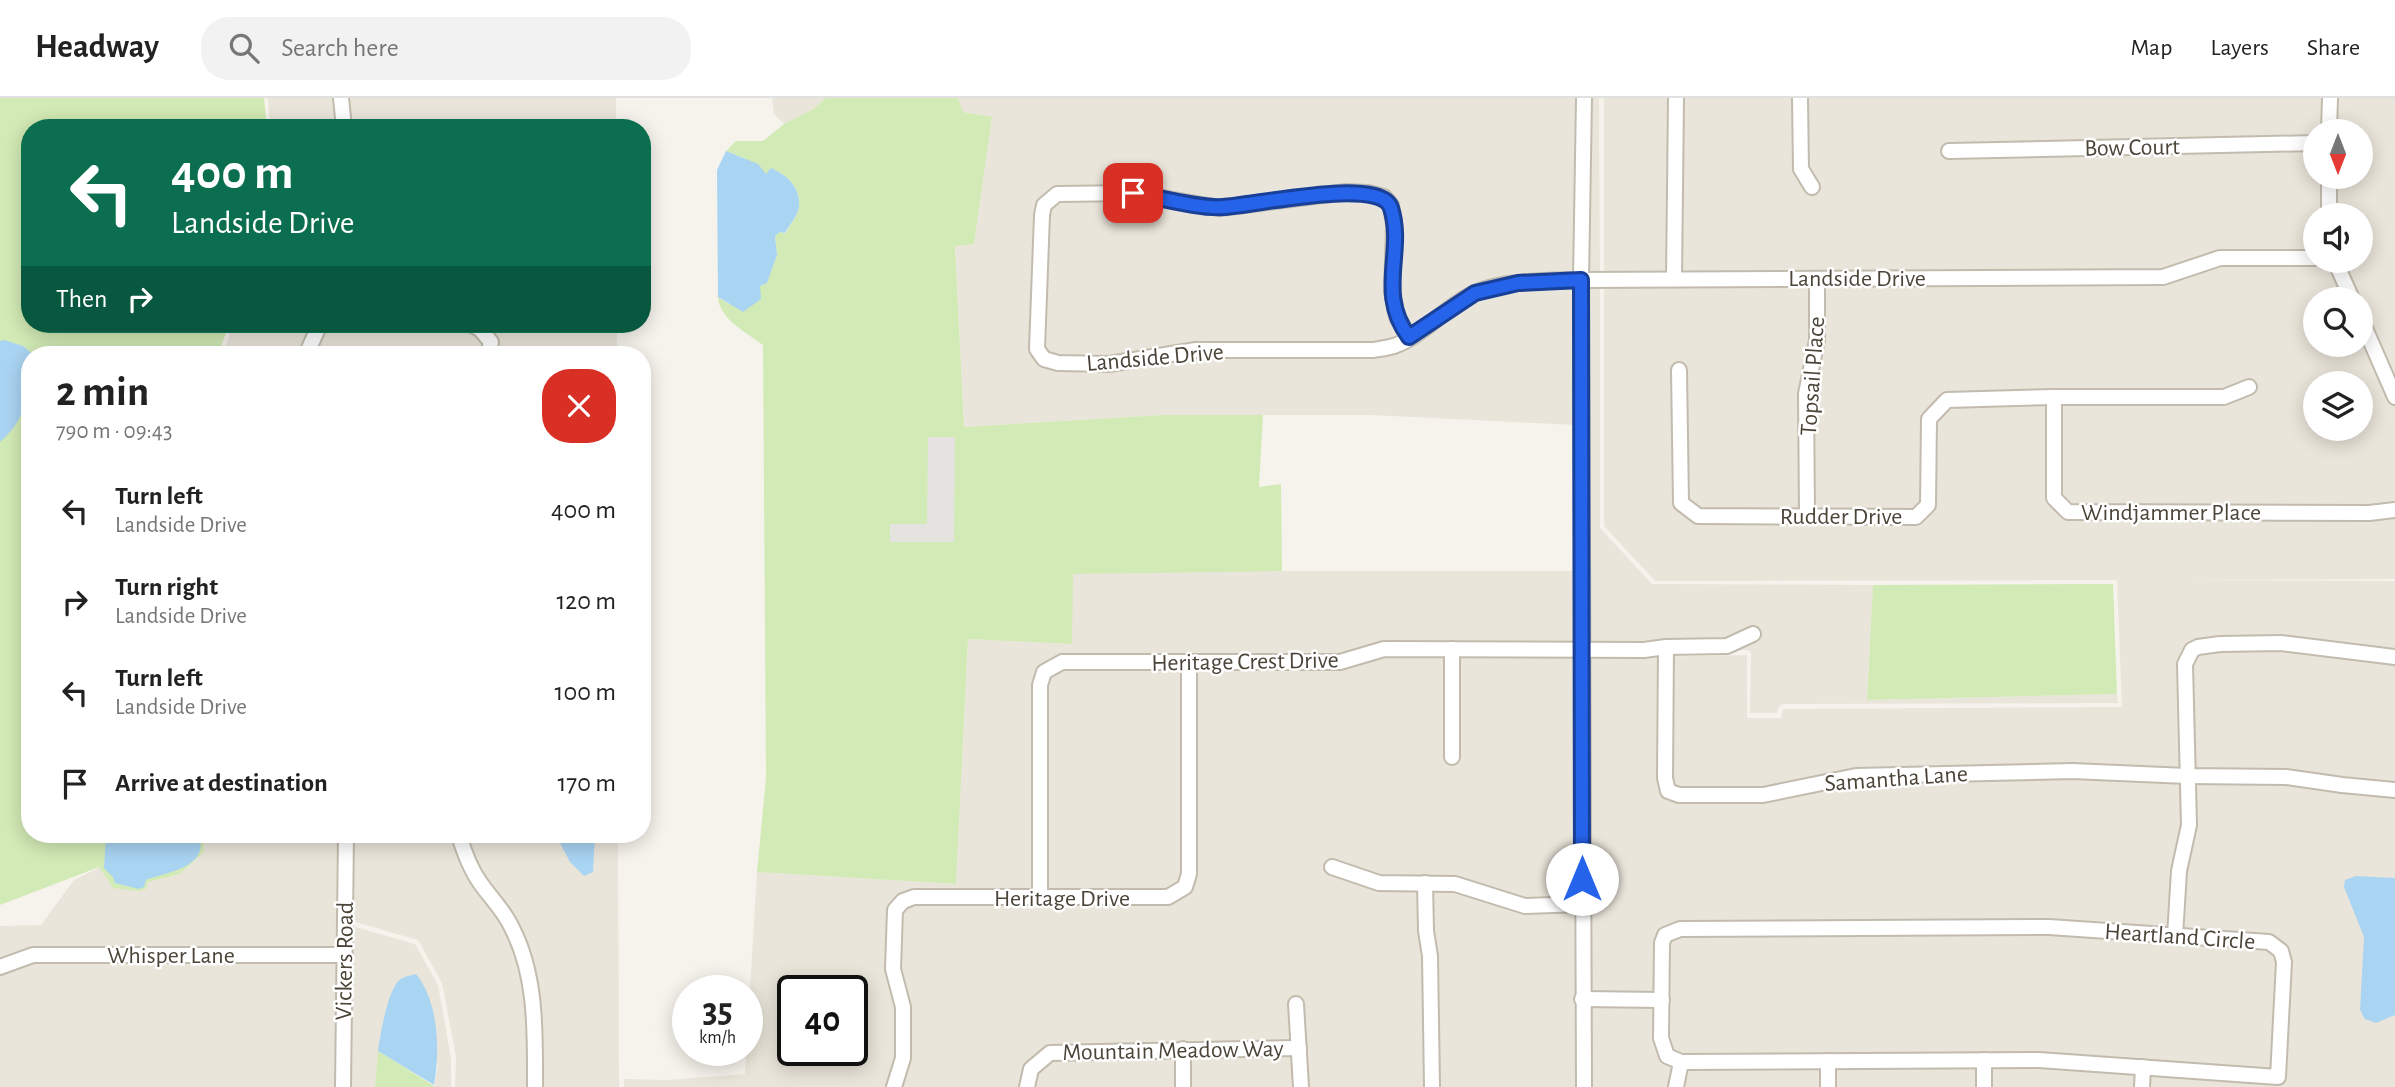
<!DOCTYPE html>
<html lang="en">
<head>
<meta charset="utf-8">
<style>
  :root { --surface:#fff; --page:#f2f2f2; --text:#222; --muted:#767676; --line:#e0e0e0 }
  body { margin:0; font-family:"Alegreya Sans",sans-serif; background:var(--page); color:var(--text); height:100vh; display:flex; flex-direction:column; font-size:26px; white-space:nowrap }
  * { box-sizing:border-box; margin:0 }
  p { font-size:23px; color:var(--muted) }
  .icon { flex:none; width:38px; height:38px; fill:none; stroke:currentColor; stroke-width:2; stroke-linecap:round; stroke-linejoin:round }
  .map { position:relative; flex:1; overflow:hidden }
  .drawer { position:absolute; left:21px; top:248px; width:630px; height:497px; display:flex; flex-direction:column; background:var(--surface); border-radius:28px; box-shadow:0 4px 18px #0003 }
  .drawer>* { flex:none }
  .banner { position:absolute; left:21px; top:21px; width:630px; height:214px; border-radius:28px; box-shadow:0 4px 18px #0003; background:#0b6e4f; color:#fff; overflow:hidden }
  .needle { width:46px; rotate:180deg }
  .buttons { position:absolute; left:2303px; top:21px; display:grid; gap:14px }
  .buttons a { display:grid; place-items:center; width:70px; height:70px; border-radius:50%; background:var(--surface); box-shadow:0 4px 18px #0003; font-size:35px }
  .speed { position:absolute; left:672px; top:877px; display:flex; gap:14px; font-size:35px; font-weight:700; text-align:center }
  .speed>* { display:grid; place-content:center; width:91px; height:91px; border-radius:50%; background:var(--surface); box-shadow:0 4px 18px #0003; line-height:1 }
  .speed small { font-size:18px; font-weight:400 }
  .speed .limit { border:4px solid #111; border-radius:10px; background:#fff; color:#111 }
  .pin { position:absolute; display:grid; place-items:center; width:60px; height:60px; color:#fff; margin:-30px; border-radius:14px; box-shadow:0 4px 10px #0006 }
  .me { position:absolute; width:77px; margin:-38px; rotate:0deg; stroke-linejoin:round; filter:drop-shadow(0 0 5px #0008) }
  .turn { display:flex; align-items:center; gap:24px; height:147px; padding:0 35px; font-size:32px }
  .turn .icon { width:91px; height:91px; stroke-width:2.5 }
  .turn b { display:block; font-size:49px; line-height:60px }
  .then { display:flex; align-items:center; height:66px; padding:0 35px; background:#0003; gap:14px; font-size:26px }
  .round { display:grid; place-items:center; flex:none; width:74px; height:74px; border-radius:28px; background:var(--page) }
  .headline { display:flex; align-items:center; justify-content:space-between; height:119px; padding:0 35px }
  h1 { font-size:42px; font-weight:700; line-height:52px }
  ul { padding:0; list-style:none }
  li { display:flex; align-items:center; gap:21px; height:91px; padding:0 35px }
  li div { flex:1 }
  li b { display:block; font-size:26px }
  li em { font-style:normal }
  header { display:flex; align-items:center; gap:42px; box-sizing:border-box; height:98px; padding:0 35px; background:var(--surface); border-bottom:2px solid var(--line) }
  header strong { font-size:33px }
  nav { display:flex; gap:38px; margin-inline-start:auto; font-size:24px }
  .search { width:490px; height:63px; background:var(--page); display:flex; align-items:center; gap:18px; box-sizing:border-box; padding:0 24px; border-radius:28px; color:var(--muted); font-size:26px }
  .map>svg:first-child { display:block }
  .residential { fill:#eae5da; fill-rule:evenodd }
  .green { fill:#d2eab5 }
  .parking { fill:#e5e3e0 }
  .water { fill:#a9d4f2 }
  .lines { fill:none; stroke-linecap:round; stroke-linejoin:round }
  .minor-casing { stroke:#c2bbae; stroke-width:18 }
  .minor { stroke:#fff; stroke-width:14 }
  .route-casing { stroke:#184099; stroke-width:18 }
  .route { stroke:#2563eb; stroke-width:12 }
  .labels { text-anchor:middle; stroke-width:5; stroke-linejoin:round; paint-order:stroke }
  .street-label { font-size:24px; fill:#4b4439; stroke:#fff }
</style>
</head>
<body>
<header>
<strong>Headway</strong>
<div class="search"><svg class="icon" aria-label="search" viewBox="0 0 24 24"><circle cx="10" cy="10" r="6"/><path d="M15 15l6 6"/></svg>Search here</div>
<nav><a>Map</a><a>Layers</a><a>Share</a></nav>
</header>
<div class="map">
<svg width="2395" height="989" viewBox="0 0 2395 989">
  <rect width="100%" height="100%" fill="#f6f3ec"/>
  <!-- residential -->
  <g class="residential">
    <path d="M268,0H616V30H270Z"/>
    <path d="M772,0H826L813,11L784,26L774,16Z"/>
    <path d="M958,0H1579L1576,176L1474,189L1410,231L1406,226L1397,194L1388,95L1220,104L1134,90L1041,102L1040,265L1196,258H1374L1477,200L1518,190L1576,188L1577,327L1370,317H1163L964,329L955,148L974,145L992,19L963,14Z"/>
    <path d="M1589,0H1599L1600,176H1587Z"/>
    <path d="M1604,0H2395V481L2182,482L2395,483V989H1592L1589,560L1747,557V620H1781L1783,611L2122,609L2117,482L1655,483L1604,428ZM2315,33H2361V79H2315ZM2315,117H2361V163H2315ZM2315,201H2361V247H2315ZM2315,285H2361V331H2315Z"/>
    <path d="M1347,100H1368L1381,105L1386,110L1401,237L1393,242L1372,247L1109,260L1059,259L1047,256L1042,248L1049,110L1059,102L1133,101L1221,116Z"/>
    <path d="M1586,188H1600V430L1652,486L1873,487L1867,602L2117,596L2118,605L1783,606L1779,609L1777,615H1750L1751,555L1748,552H1732L1760,539L1756,529L1726,542L1588,547Z"/>
    <path d="M233,226H617V257H223Z"/>
    <path d="M1119,473H1577L1578,547L1042,569L1035,794L902,797L898,959L888,989H624V981L667,982L745,976L757,774L956,786L968,541L1072,546V476ZM793,892H852V952H793Z"/>
    <path d="M1385,557H1447V665L1457,664V557L1578,558L1577,801L1526,802L1380,779L1329,762L1326,773L1356,782L1420,791L1425,858L1427,989H1306L1301,900L1291,901L1293,944L1050,949L1021,989H899L898,870L900,814L906,808L915,805L1187,795L1194,570Z"/>
    <path d="M1063,570H1183V775L1181,785L1166,794H1045V588L1048,579Z"/>
    <path d="M200,737H618L619,989H455L456,959L442,885L418,842L348,822V989H0V828L41,827L74,782L100,769L147,784L180,776L200,758L204,748Z"/>
    <path d="M1431,791L1454,792L1577,812L1579,989H1437Z"/>
    <path d="M352,828L415,846L438,887L451,960V989H434L438,967L394,887L380,940L375,989H352Z"/>
    <path d="M1294,956L1296,989H1189V957Z"/>
    <path d="M1178,957V989H1032L1035,974L1052,961Z"/>
  </g>
  <!-- green -->
  <g class="green">
    <path d="M0,0H264L267,30H30V226H229L218,257H30V737H203L204,754L180,776L148,784L146,791L138,793L113,790L99,769L0,807Z"/>
    <path d="M826,0H958L963,14L992,19L974,146L955,148L964,329L1163,317H1263L1259,389L1281,386L1282,473L1073,476L1072,546L968,541L956,786L757,774L766,680L763,247C747,235 719,221 718,199L729,206L767,184L777,157L775,138L780,134L786,135C790,127 798,117 799,109C801,89 787,77 771,70L766,77L746,61L726,53L736,43H763L784,26L813,11Z"/>
    <path d="M2113,486L2117,596L1867,602L1873,487Z"/>
    <path d="M378,953L434,988V989H375Z"/>
  </g>
  <!-- parking -->
  <path class="parking" d="M928,339H955L954,444H890V426H927Z"/>
  <!-- water -->
  <g class="water">
    <path d="M726,53L758,66L766,76L771,70C787,77 801,89 799,109C798,117 789,128 785,135L780,134L775,138L777,157L767,185L760,188L761,201L743,214L718,199L717,72Z"/>
    <path d="M4,242L23,248L34,257H30C30,292 28,320 0,344V243Z"/>
    <path d="M106,737H199C210,770 166,774 146,782L144,789L139,791L115,785L113,779L104,770Z"/>
    <path d="M556,737H595L593,774L584,778L570,764Z"/>
    <path d="M2356,778L2395,780V917L2376,925L2365,921L2360,912L2364,839L2344,789L2345,782Z"/>
    <path d="M416,876C439,904 440,953 434,987L378,953C380,937 387,899 396,886C400,879 408,878 416,876Z"/>
  </g>
  <g class="lines">
    <!-- minor casing -->
    <g class="minor-casing">
      <g id="minor">
        <path d="M341,0L344,30"/>
        <path d="M1800,0L1801,71L1812,89"/>
        <path d="M2329,33L2330,0"/>
        <path d="M1949,53L2315,45"/>
        <path d="M2329,79V117"/>
        <path d="M2335,163L2352,201"/>
        <path d="M1674,181L1676,0"/>
        <path d="M2361,221L2395,299"/>
        <path d="M470,226L480,231L491,244L488,257"/>
        <path d="M1409,239L1397,219L1392,194L1394,128L1391,107L1384,99L1368,95L1346,94L1220,110L1133,95L1057,96L1044,107L1042,117L1037,251L1044,261L1058,265L1109,266L1196,252H1373C1379,251 1387,250 1394,248C1424,237 1446,208 1475,195C1503,182 1550,183 1581,182L2163,179L2220,160H2315"/>
        <path d="M306,257L320,226"/>
        <path d="M1679,272L1681,405L1698,418L1916,419L1928,407L1929,321L1947,302L2054,299H2224L2249,289"/>
        <path d="M2054,299V400L2068,414L2369,415L2395,412"/>
        <path d="M1807,417L1806,296L1817,242V181"/>
        <path d="M1666,549L1665,680L1668,693L1679,697H1763L1856,678L2072,673L2187,678L2286,679L2342,687L2395,692"/>
        <path d="M1452,659V551"/>
        <path d="M459,737C464,754 470,771 481,786C491,800 505,814 512,830C537,878 535,936 535,989"/>
        <path d="M1332,769L1379,785L1455,786L1525,808L1582,806"/>
        <path d="M1425,785L1426,833L1430,858L1432,989"/>
        <path d="M1040,800V587L1044,574L1062,564H1340L1384,551L1644,552L1666,549L1727,548L1753,536"/>
        <path d="M2049,829L2269,844L2281,853L2284,864L2278,979L2039,962L1681,964L1667,958L1661,940L1662,845L1665,837L1680,831Z"/>
        <path d="M2175,838L2179,773L2189,727L2185,566L2192,552L2198,549L2220,546L2281,545L2395,559"/>
        <path d="M0,869L33,857H344"/>
        <path d="M1582,901L1662,902"/>
        <path d="M1296,906L1301,989"/>
        <path d="M343,989L346,737"/>
        <path d="M894,989L903,960V909L893,871L895,812L903,803L914,799H1168L1185,789L1189,776V564"/>
        <path d="M1027,989L1031,971L1050,955L1299,950"/>
        <path d="M1183,989V951"/>
        <path d="M1584,989L1581,182L1584,0"/>
        <path d="M1676,989L1681,964"/>
        <path d="M1828,989V963"/>
        <path d="M1984,989V962"/>
        <path d="M2142,989L2143,969"/>
      </g>
    </g>
    <!-- minor -->
    <use href="#minor" class="minor"/>
  </g>
  <g class="lines">
    <!-- route casing -->
    <g class="route-casing">
      <path id="route" d="M1133,95C1157,99 1200,111 1223,109C1252,108 1381,78 1391,110C1405,154 1376,195 1409,239L1475,195L1518,185L1581,182L1582,781"/>
    </g>
    <!-- route -->
    <use href="#route" class="route"/>
  </g>
  <g class="labels">
    <!-- street labels -->
    <g class="street-label">
      <text transform="translate(2132 49) rotate(-1)" y="8">Bow Court</text>
      <text x="1857" y="188">Landside Drive</text>
      <text transform="translate(1155 259) rotate(-5)" y="8">Landside Drive</text>
      <text transform="translate(1812 278) rotate(-86)" y="8">Topsail Place</text>
      <text x="2171" y="422">Windjammer Place</text>
      <text x="1841" y="426">Rudder Drive</text>
      <text transform="translate(1245 563) rotate(-1)" y="8">Heritage Crest Drive</text>
      <text transform="translate(1896 680) rotate(-4)" y="8">Samantha Lane</text>
      <text x="1062" y="808">Heritage Drive</text>
      <text transform="translate(2180 838) rotate(4)" y="8">Heartland Circle</text>
      <text x="171" y="865">Whisper Lane</text>
      <text transform="translate(344 863) rotate(-89)" y="8">Vickers Road</text>
      <text transform="translate(1173 952) rotate(-1)" y="8">Mountain Meadow Way</text>
    </g>
  </g>
</svg>
<div class="buttons">
<a><svg class="needle" viewBox="-14 -14 28 28"><path d="M0-13l5 13h-10z" fill="#e53935"/><path d="M0 13l5-13h-10z" fill="#767676"/></svg></a>
<a><svg class="icon" aria-label="sound" viewBox="0 0 24 24"><path d="M4 9h4l5-4v14l-5-4H4zM17 9q2 3 0 6"/></svg></a>
<a><svg class="icon" aria-label="search" viewBox="0 0 24 24"><circle cx="10" cy="10" r="6"/><path d="M15 15l6 6"/></svg></a>
<a><svg class="icon" aria-label="layers" viewBox="0 0 24 24"><path d="M12 4l9 5-9 5-9-5zM3 14l9 5 9-5"/></svg></a>
</div>
<div class="speed"><div>35<small>km/h</small></div><div class="limit">40</div></div>
<div class="pin" style="left:1133px;top:95px;background:#d93025"><svg class="icon" aria-label="arrive" viewBox="0 0 24 24"><path d="M6 21V4h12l-3 4 3 4H6"/></svg></div>
<svg class="me" style="left:1582px;top:781px" viewBox="-20 -20 40 40"><circle r="19" fill="#fff"/><path d="M0-13L10 11 0 6-10 11z" fill="#2563eb"/></svg>
<div class="banner">
<div class="turn"><svg class="icon" aria-label="left" viewBox="0 0 24 24"><path d="M17 20v-9H6M10 6l-5 5 5 5"/></svg><div><b>400 m</b>Landside Drive</div></div>
<div class="then">Then<svg class="icon" aria-label="right" viewBox="0 0 24 24"><path d="M7 20v-9h11M14 6l5 5-5 5"/></svg></div>
</div>
<section class="drawer">
<div class="headline"><div><h1>2 min</h1><p>790 m · 09:43</p></div><a class="round" style="background:#d93025;color:#fff"><svg class="icon" aria-label="close" viewBox="0 0 24 24"><path d="M6 6l12 12M18 6L6 18"/></svg></a></div>
<ul>
<li><svg class="icon" aria-label="left" viewBox="0 0 24 24"><path d="M17 20v-9H6M10 6l-5 5 5 5"/></svg><div><b>Turn left</b><p>Landside Drive</p></div><em>400 m</em></li>
<li><svg class="icon" aria-label="right" viewBox="0 0 24 24"><path d="M7 20v-9h11M14 6l5 5-5 5"/></svg><div><b>Turn right</b><p>Landside Drive</p></div><em>120 m</em></li>
<li><svg class="icon" aria-label="left" viewBox="0 0 24 24"><path d="M17 20v-9H6M10 6l-5 5 5 5"/></svg><div><b>Turn left</b><p>Landside Drive</p></div><em>100 m</em></li>
<li><svg class="icon" aria-label="arrive" viewBox="0 0 24 24"><path d="M6 21V4h12l-3 4 3 4H6"/></svg><div><b>Arrive at destination</b></div><em>170 m</em></li>
</ul>
</section>
</div>
</body>
</html>
